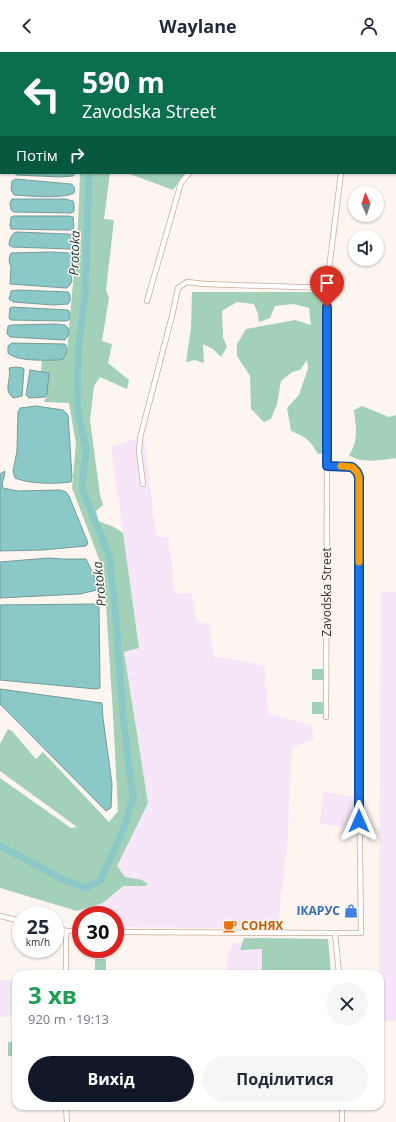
<!DOCTYPE html>
<html lang="uk">
<head>
<meta charset="utf-8">
<style>
  :root { --surface:#fff; --page:#f6f6f7; --text:#1f2937; --muted:#747a83; --accent:#111827 }
  body { margin:0; font-family:"Open Sans",sans-serif; background:var(--page); color:var(--text); height:100vh; display:flex; flex-direction:column; font-size:15px; white-space:nowrap }
  * { box-sizing:border-box; margin:0 }
  p { font-size:13px; color:var(--muted) }
  .icon { flex:none; width:22px; height:22px; fill:none; stroke:currentColor; stroke-width:2; stroke-linecap:round; stroke-linejoin:round }
  .map { position:relative; flex:1; overflow:hidden }
  .details { position:absolute; left:12px; top:918px; width:372px; height:140px; display:flex; flex-direction:column; background:var(--surface); border-radius:12px; box-shadow:0 1px 3px #0004 }
  .details>* { flex:none }
  .banner { position:absolute; left:0px; top:0px; width:396px; height:122px; box-shadow:0 1px 3px #0004; background:#0b6e4f; color:#fff; overflow:hidden }
  .needle { width:26px; rotate:357deg }
  .tools { position:absolute; left:348px; top:134px; display:grid; gap:8px }
  .tools a { display:grid; place-items:center; width:36px; height:36px; border-radius:50%; background:var(--surface); box-shadow:0 1px 3px #0004; font-size:20px }
  .speed { position:absolute; left:12px; top:854px; display:flex; gap:8px; font-size:20px; font-weight:700; text-align:center }
  .speed>* { display:grid; place-content:center; width:52px; height:52px; border-radius:50%; background:var(--surface); box-shadow:0 1px 3px #0004; line-height:1 }
  .speed small { font-size:10px; font-weight:400 }
  .speed .limit { border:6px solid #d22; background:#fff; color:#111 }
  .pin { position:absolute; display:grid; place-items:center; width:34px; height:34px; color:#fff; margin:-41px -17px; border-radius:50% 50% 50% 0; rotate:-45deg; box-shadow:0 0 4px #0007 }
  .pin .icon { rotate:45deg }
  .me { position:absolute; width:44px; margin:-22px; rotate:0deg; stroke-linejoin:round; filter:drop-shadow(0 0 3px #0008) }
  .turn { display:flex; align-items:center; gap:14px; height:84px; padding:0 16px; font-size:18px }
  .turn .icon { width:52px; height:52px; stroke-width:2.5 }
  .turn b { display:block; font-size:28px; line-height:34px }
  .then { display:flex; align-items:center; height:38px; padding:0 16px; background:#0003; gap:8px; font-size:15px }
  .round { display:grid; place-items:center; flex:none; width:42px; height:42px; border-radius:21px; background:var(--page) }
  .summary { display:flex; align-items:center; justify-content:space-between; height:68px; padding:0 16px }
  h1 { font-size:24px; font-weight:700; line-height:30px; color:#1e9e55 }
  .primary-button { display:flex; gap:8px; margin-top:auto; padding:8px 16px }
  .primary-button a { flex:1; height:46px; border-radius:24px; background:var(--accent); color:#fff; font-size:16px; font-weight:700; line-height:46px; text-align:center }
  .primary-button a+a { background:var(--page); color:var(--text) }
  header { display:flex; justify-content:space-between; align-items:center; height:52px; padding:0 16px; background:var(--surface); font-size:18px; font-weight:700 }
  .map>svg:first-child { display:block }
  .industrial { fill:#f7e6f8 }
  .green { fill:#a3d1b8 }
  .water { fill:#8ac9c8; stroke:#749c99 }
  .lines { fill:none; stroke-linecap:round; stroke-linejoin:round }
  .stream { stroke:#749c99; stroke-width:1 }
  .river { stroke:#8ac9c8; stroke-width:7 }
  .minor-casing { stroke:#cbab96; stroke-width:6 }
  .tertiary-casing { stroke:#cbab96; stroke-width:8 }
  .minor { stroke:#fff; stroke-width:4.5 }
  .tertiary { stroke:#fff; stroke-width:5.5 }
  .route-casing { stroke:#114b97; stroke-width:10 }
  .route { stroke:#1a73e8; stroke-width:7 }
  .slow { stroke:#f59e0b; stroke-width:7 }
  .labels { text-anchor:middle; stroke-width:3; stroke-linejoin:round; paint-order:stroke }
  .street-label { font-size:12px; fill:#3f322a; stroke:#fcf5f0 }
  .shop-label { font-size:12px; font-weight:bold; fill:#366cbe; stroke:#fcf5f0; text-anchor:end }
  .food-label { font-size:12px; font-weight:bold; fill:#c56008; stroke:#fcf5f0; text-anchor:start }
  .water-label { font-size:13px; font-style:italic; fill:#183837; stroke:#fcf5f0 }
</style>
</head>
<body>
<header><svg class="icon" aria-label="back" viewBox="0 0 24 24"><path d="M15 5l-7 7 7 7"/></svg>Waylane<svg class="icon" aria-label="person" viewBox="0 0 24 24"><circle cx="12" cy="8" r="4"/><path d="M4 21q1-7 8-7t8 7"/></svg></header>
<div class="map">
<svg width="396" height="1070" viewBox="0 0 396 1070">
  <rect width="100%" height="100%" fill="#fcf5f0"/>
  <!-- industrial -->
  <g class="industrial">
    <path d="M144,384L156,484L169,486L175,542L192,541L196,569L210,573L214,605L244,609L265,614L268,661L312,674L314,687L292,696L287,796L277,877L115,875V863H81V875L80,860L121,832L113,822L148,751L124,600L139,595L111,395Z"/>
    <path d="M381,540H396V969H380L379,880Z"/>
    <path d="M323,740L356,745V777L320,772Z"/>
    <path d="M244,886L328,887L331,922H227V904L233,891H242Z"/>
    <path d="M0,928H14L13,965H0Z"/>
  </g>
  <!-- green -->
  <g class="green">
    <path d="M80,121H110L104,167L114,168L106,238L109,246L102,289L112,292L108,311L129,328L127,337L100,325L94,334L90,368L100,443L103,453L96,459L98,469L114,475L123,481L139,596L124,600L148,751L117,814L125,825L142,828L148,832L144,834H123L103,851L77,859L0,836V726L71,776L77,775L0,719V692L8,677L12,679L36,707L43,700L109,770L118,759L113,662L106,553L101,512L72,436L76,392L69,351L44,350L47,342L49,321L41,320L42,307L59,308L67,300L78,173Z"/>
    <path d="M127,121H185L173,138Z"/>
    <path d="M192,240H323V401L318,402C310,388 306,385 291,379L287,356L299,343L308,316L307,308L300,318L292,320L281,329L277,352L271,367L264,370L251,357L250,324L237,304V292L246,277L295,268L311,273L309,256L294,252L275,254L270,266L259,270L258,262L254,252L237,250L222,259L223,285L227,295L221,305L213,297L203,292L204,311L195,308L186,310L191,276Z"/>
    <path d="M362,354L389,365L396,363V406C382,408 361,412 349,403C359,389 356,374 354,358Z"/>
    <rect x="312" y="617" width="11" height="11"/>
    <rect x="312" y="650" width="11" height="12"/>
    <path d="M244,886L328,887L331,922H262V897L240,898Z"/>
    <rect x="95" y="907" width="11" height="15"/>
    <rect x="8" y="990" width="8" height="14"/>
  </g>
  <!-- water -->
  <g class="water">
    <path d="M185,0H267L186,1Z"/>
    <path d="M13,121H76L73,124L60,125L17,123Z"/>
    <path d="M15,127L71,132C75,134 75,137 74,141C63,147 28,144 14,143L11,138L12,129Z"/>
    <path d="M12,147H65L73,149L74,152V159L72,161L14,160L11,158L10,151Z"/>
    <path d="M14,164H69L73,165L74,176L72,178H65L11,177L10,173L11,165Z"/>
    <path d="M16,180L68,182L73,183L75,185L73,195L70,197L12,195L9,193C10,187 10,183 16,180Z"/>
    <path d="M50,200L69,201L72,204L73,208L70,219L72,229L69,234L66,236L10,232L11,214C8,211 9,205 11,201Z"/>
    <path d="M19,238L68,240C71,244 71,248 68,252L53,253L13,250L9,247L11,239Z"/>
    <path d="M12,255L68,258L70,260L69,268L66,269L11,268L9,266L10,256Z"/>
    <path d="M56,272L65,273L68,276L69,282L65,288L10,285L7,282L8,274L11,273Z"/>
    <path d="M12,291L65,292C69,297 66,302 63,307L59,308C46,308 17,310 8,301V294Z"/>
    <path d="M16,315L23,316L24,317L22,344L14,346C2,339 12,327 9,316Z"/>
    <path d="M30,318L49,321L47,342L45,345L29,346L26,343Z"/>
    <path d="M36,354L63,358L68,363L72,425L71,430C55,432 29,432 15,426L13,419L17,399L18,360L20,356Z"/>
    <path d="M5,419C5,425 1,430 3,436L18,439L60,438L66,440L69,444L88,491L86,494L43,498L0,499V422Z"/>
    <path d="M48,506L63,507H86L98,532L97,538L80,542L0,546V510Z"/>
    <path d="M94,552L99,555L100,636L96,637L0,628V553Z"/>
    <path d="M0,637L102,651L103,666L112,732L111,756L106,759L102,755L0,652Z"/>
  </g>
  <g class="lines">
    <!-- stream -->
    <path class="stream" d="M277,1L278,0"/>
    <!-- river -->
    <g class="river">
      <path d="M149,0L151,1"/>
      <path d="M0,794L62,827L85,836L100,829L121,784L133,746L123,665L115,555L109,503L82,437L86,397L77,356L78,300L85,243L89,121"/>
    </g>
    <!-- minor casing -->
    <g class="minor-casing">
      <g id="minor">
        <path d="M147,249L181,131L189,121"/>
        <path d="M143,432L139,400L140,386L172,264L178,236L187,230L205,232L328,236"/>
        <path d="M326,665L327,414"/>
        <path d="M0,864L21,869"/>
        <path d="M55,876L66,879H81"/>
        <path d="M115,880L335,881"/>
        <path d="M66,922V879"/>
        <path d="M339,922L335,881H361L358,642L359,425L357,420L352,415L327,414V255L329,217L341,121"/>
        <path d="M66,1054L67,1070"/>
        <path d="M342,1054V1070"/>
      </g>
    </g>
    <!-- tertiary casing -->
    <g class="tertiary-casing">
      <g id="tertiary">
        <path d="M93,0L95,1"/>
        <path d="M395,33H396"/>
      </g>
    </g>
    <!-- minor -->
    <use href="#minor" class="minor"/>
    <!-- tertiary -->
    <use href="#tertiary" class="tertiary"/>
  </g>
  <g class="lines">
    <!-- route casing -->
    <g class="route-casing">
      <path id="route" d="M327,255V414L352,415L357,420L359,425V769"/>
    </g>
    <!-- route -->
    <use href="#route" class="route"/>
    <!-- slow -->
    <path class="slow" d="M341,414L352,415L357,420L359,425V510"/>
  </g>
  <!-- icons -->
  <defs>
    <g id="shop-bare" transform="scale(1.08)"><path d="M-5-2.5h2.3a2.7 3.5 0 0 1 5.4 0H5L5.5 6h-11ZM-1.5-2.5h3a1.5 2.3 0 0 0-3 0Z" fill="#3f7fe0" stroke="#fcf5f0" stroke-width="2.5" paint-order="stroke"/></g>
    <g id="cafe-bare" transform="scale(1.08)"><path d="M-5.5-4.5H6V0H3Q3 3.5 0 3.5H-2.5Q-5.5 3.5-5.5 0ZM3-3.2v2h1.7v-2ZM-6 4.5H4V6H-6Z" fill="#e8710a" stroke="#fcf5f0" stroke-width="2.5" paint-order="stroke"/></g>
  </defs>
  <g fill-rule="evenodd">
    <use href="#shop-bare" x="351" y="859"/>
    <use href="#cafe-bare" x="230" y="874"/>
  </g>
  <g class="labels">
    <!-- street labels -->
    <g class="street-label">
      <text transform="translate(327 540) rotate(-90)" y="4">Zavodska Street</text>
    </g>
    <!-- shop labels -->
    <g class="shop-label">
      <text x="340" y="863">ІКАРУС</text>
    </g>
    <!-- food labels -->
    <g class="food-label">
      <text x="241" y="878">СОНЯХ</text>
    </g>
    <!-- water labels -->
    <g class="water-label">
      <text transform="translate(74 201) rotate(-88)" y="5">Protoka</text>
      <text transform="translate(99 532) rotate(-96)" y="5">Protoka</text>
    </g>
  </g>
</svg>
<div class="tools">
<a><svg class="needle" viewBox="-14 -14 28 28"><path d="M0-13l5 13h-10z" fill="#e53935"/><path d="M0 13l5-13h-10z" fill="#747a83"/></svg></a>
<a><svg class="icon" aria-label="sound" viewBox="0 0 24 24"><path d="M4 9h4l5-4v14l-5-4H4zM17 9q2 3 0 6"/></svg></a>
</div>
<div class="speed"><div>25<small>km/h</small></div><div class="limit">30</div></div>
<div class="pin" style="left:327px;top:255px;background:#d93025"><svg class="icon" aria-label="arrive" viewBox="0 0 24 24"><path d="M6 21V4h12l-3 4 3 4H6"/></svg></div>
<svg class="me" style="left:359px;top:769px" viewBox="-20 -20 40 40"><path d="M0-17L14 15 0 8-14 15z" fill="#1a73e8" stroke="#fff" stroke-width="4"/></svg>
<div class="banner">
<div class="turn"><svg class="icon" aria-label="left" viewBox="0 0 24 24"><path d="M17 20v-9H6M10 6l-5 5 5 5"/></svg><div><b>590 m</b>Zavodska Street</div></div>
<div class="then">Потім<svg class="icon" aria-label="right" viewBox="0 0 24 24"><path d="M7 20v-9h11M14 6l5 5-5 5"/></svg></div>
</div>
<section class="details">
<div class="summary"><div><h1>3 хв</h1><p>920 m · 19:13</p></div><a class="round"><svg class="icon" aria-label="close" viewBox="0 0 24 24"><path d="M6 6l12 12M18 6L6 18"/></svg></a></div>
<div class="primary-button"><a>Вихід</a><a>Поділитися</a></div>
</section>
</div>
</body>
</html>
